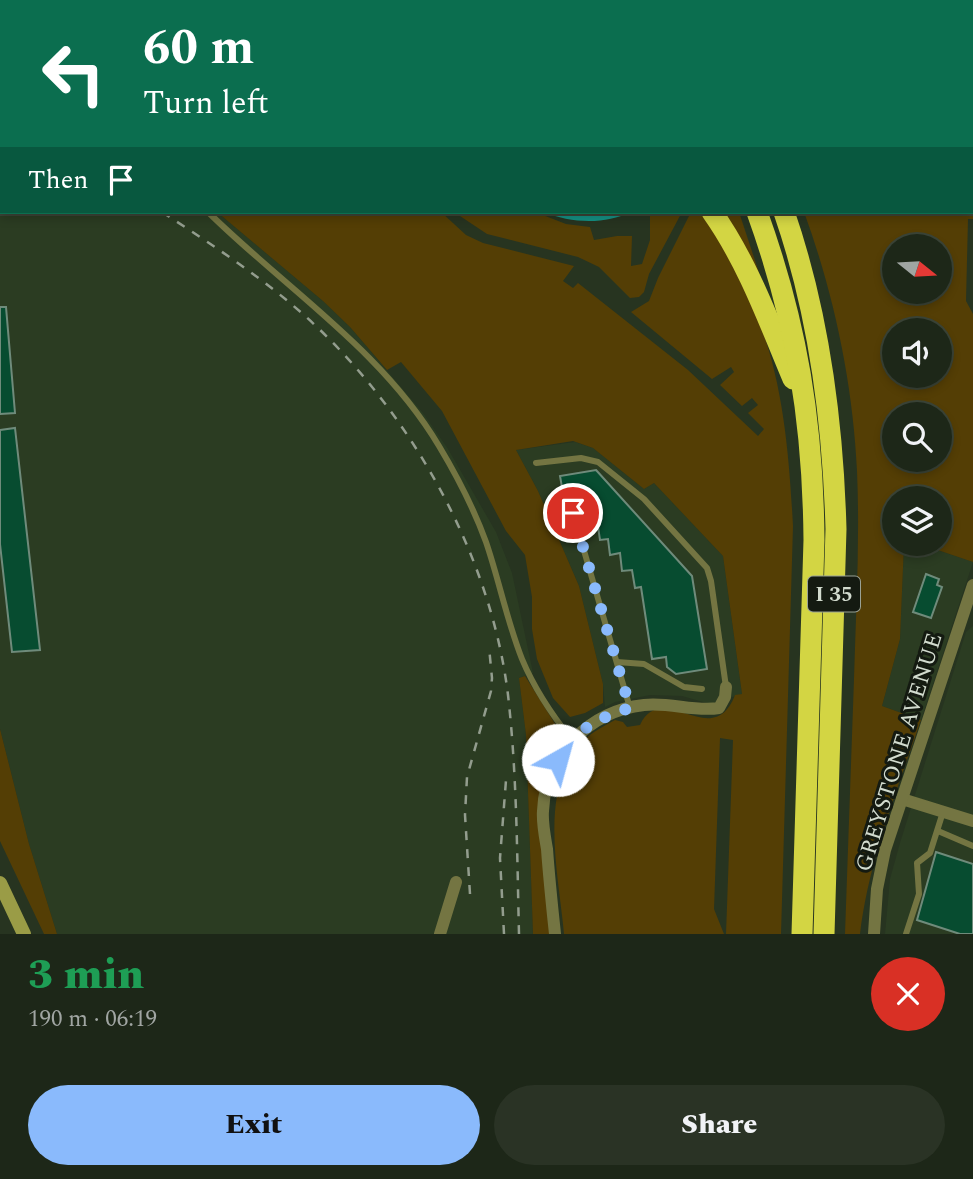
<!DOCTYPE html>
<html lang="en">
<head>
<meta charset="utf-8">
<style>
  :root { --surface:#1d2718; --page:#2a3325; --text:#f1f3f6; --muted:#a0a5a2; --line:#3b4437; --accent:#8abafc }
  body { margin:0; font-family:Spectral,serif; background:var(--page); color:var(--text); height:100vh; display:flex; flex-direction:column; font-size:26px; white-space:nowrap }
  * { box-sizing:border-box; margin:0 }
  p { font-size:23px; color:var(--muted) }
  .icon { flex:none; width:38px; height:38px; fill:none; stroke:currentColor; stroke-width:2; stroke-linecap:round; stroke-linejoin:round }
  .map { position:relative; height:934px; overflow:hidden }
  .sheet { display:flex; flex-direction:column; background:var(--surface); flex:1 }
  .sheet>* { flex:none }
  .top-card { position:absolute; left:0px; top:0px; width:973px; height:214px; box-shadow:0 4px 10px #0003,0 0 0 2px var(--line); background:#0b6e4f; color:#fff; overflow:hidden }
  .needle { width:46px; rotate:108deg }
  .tools { position:absolute; left:882px; top:234px; display:grid; gap:14px }
  .tools a { display:grid; place-items:center; width:70px; height:70px; border-radius:50%; background:var(--surface); box-shadow:0 4px 10px #0003,0 0 0 2px var(--line); font-size:35px }
  .pin { position:absolute; display:grid; place-items:center; width:60px; height:60px; color:#fff; margin:-30px; border:4px solid #fff; border-radius:50%; box-shadow:0 2px 7px #0007 }
  .me { position:absolute; width:77px; margin:-38px; rotate:38deg; stroke-linejoin:round; filter:drop-shadow(0 0 5px #0008) }
  .turn { display:flex; align-items:center; gap:24px; height:147px; padding:0 28px; font-size:32px }
  .turn .icon { width:91px; height:91px; stroke-width:2.5 }
  .turn b { display:block; font-size:49px; line-height:60px }
  .then { display:flex; align-items:center; height:66px; padding:0 28px; background:#0003; gap:14px; font-size:26px }
  .round { display:grid; place-items:center; flex:none; width:74px; height:74px; border-radius:37px; background:var(--page) }
  .headline { display:flex; align-items:center; justify-content:space-between; height:119px; padding:0 28px }
  h1 { font-size:42px; font-weight:800; line-height:52px; color:#1e9e55 }
  .action { display:flex; gap:14px; margin-top:auto; padding:14px 28px }
  .action a { flex:1; height:80px; border-radius:42px; background:var(--accent); color:#111; font-size:28px; font-weight:800; line-height:80px; text-align:center }
  .action a+a { background:var(--page); color:var(--text) }
  .map>svg:first-child { display:block }
  .built { fill:#2b3c22 }
  .green { fill:#543e05; fill-rule:evenodd }
  .water { fill:#149184 }
  .building { fill:#074c30; stroke:#6f8b7b; stroke-width:2 }
  .lines { fill:none; stroke-linecap:round; stroke-linejoin:round }
  .service { stroke:#747542; stroke-width:6 }
  .minor { stroke:#747542; stroke-width:12 }
  .secondary { stroke:#9a9c46; stroke-width:14 }
  .primary { stroke:#b8ba46; stroke-width:18 }
  .motorway { stroke:#d3d543; stroke-width:21 }
  .rail { stroke:#939d8e; stroke-width:2.5; stroke-dasharray:9 9; stroke-linecap:butt }
  .route { stroke:#8abafc; stroke-width:12; stroke-dasharray:0 21.6 }
  .labels { text-anchor:middle; stroke-width:6; stroke-linejoin:round; paint-order:stroke }
  .shield { fill:#141a11; stroke:#99a195; stroke-width:2 }
  .shield-label { font-size:21px; font-weight:bold; fill:#d2dbce }
  .street-label { font-size:23px; fill:#d2dbce; stroke:#141a11 }
</style>
</head>
<body>
<div class="map">
<svg width="973" height="934" viewBox="0 0 973 934">
  <rect width="100%" height="100%" fill="#273420"/>
  <!-- built -->
  <g class="built">
    <path d="M0,119L2,212H217L323,301L350,327L423,413L448,449L496,532L512,573L533,673L519,678L526,735L533,934H57L29,844L0,729Z"/>
    <path d="M575,442L593,448L644,489L654,483L723,556L742,694L710,704L682,696L650,695L615,702L605,707L603,684L579,586L538,491L516,450Z"/>
    <path d="M904,544H920L973,562L921,720L882,706L900,639Z"/>
    <path d="M973,626V934H885L890,879L900,843L966,632Z"/>
  </g>
  <!-- green -->
  <g class="green">
    <path d="M0,0H202L206,2H2V37Z"/>
    <path d="M700,0H973V56L971,59V2Z"/>
    <path d="M973,146V219H968L966,301L973,314V562L920,544H940V499H894V544H904L900,639L882,706L921,720C897,790 869,860 860,934H845C848,849 851,764 854,679C856,610 860,540 857,471C853,384 834,294 804,212H971ZM894,247H940V292H894ZM894,331H940V376H894ZM894,415H940V460H894Z"/>
    <path d="M217,212H441L466,235L483,243L574,266L563,281L573,288L578,283L688,370L758,436L764,429L748,413L758,405L752,398L742,406L720,385L734,372L731,367L712,379L631,312L649,301L658,278L691,212H702C721,242 738,274 753,306C783,375 789,452 793,526L781,934H726L733,740L720,738L714,909L724,934H564C559,875 537,788 583,741C592,732 604,726 615,720L623,722L627,727L640,725C662,678 713,753 735,695L742,694L723,556L654,483L644,489L593,448L573,441L516,450L538,491L579,586L603,684V703L585,713L570,717L553,698L537,659L532,629V597L525,555L506,531L442,411L401,362L387,370L350,327L323,301Z"/>
    <path d="M454,212H535L566,224L590,227L594,240L617,236H632L631,266L642,264L650,240V212H682L649,274L644,292L639,297L630,298L599,267L578,257L487,234Z"/>
    <path d="M720,212H739L770,306Z"/>
    <path d="M525,676L557,727L561,739L546,778L550,934H533L526,735L519,678Z"/>
    <path d="M0,729L29,844L57,934H44L0,841Z"/>
  </g>
  <!-- water -->
  <path class="water" d="M543,212H631C604,225 571,223 543,212Z"/>
  <!-- building -->
  <g class="building">
    <path d="M0,307H6L15,413L0,414Z"/>
    <path d="M15,428L40,650L12,652L0,544V430Z"/>
    <path d="M596,470L692,576L707,669L676,674L667,667L666,657L652,659L641,587L635,588L632,570L622,571L620,553L610,555L608,539L600,540L597,520L589,522L586,501L571,503L569,492L563,493L560,476Z"/>
    <path d="M926,574L939,579L937,585L942,587L931,618L913,612Z"/>
    <path d="M936,852L973,864V934H960L917,920Z"/>
  </g>
  <g class="lines">
    <!-- service -->
    <g class="service">
      <path d="M119,0L120,2"/>
      <path d="M0,43L2,44"/>
      <path d="M208,212C286,289 382,350 439,446C457,476 474,509 486,542C499,580 507,621 522,659C534,688 552,715 572,740"/>
      <path d="M536,463L581,458L598,462L644,499L707,568L711,581L726,687"/>
      <path d="M573,513L630,708"/>
      <path d="M617,662L644,664L684,687L702,689"/>
      <path d="M938,831L973,846"/>
      <path d="M906,934L919,894L917,863L930,853L943,812"/>
    </g>
    <!-- minor -->
    <g class="minor">
      <path d="M971,87H973"/>
      <path d="M902,799L973,821"/>
      <path d="M440,934L456,882"/>
      <path d="M555,934C552,906 549,877 547,849C545,837 542,823 543,811C545,756 589,711 644,705C670,702 694,712 719,708L725,697L726,687"/>
      <path d="M874,934L877,889L885,850L973,585"/>
    </g>
    <!-- secondary -->
    <path class="secondary" d="M0,883L24,934"/>
    <!-- primary -->
    <g class="primary">
      <path d="M269,2L272,0"/>
      <path d="M305,2L308,0"/>
      <path d="M0,176L2,175"/>
      <path d="M0,206L2,204"/>
    </g>
    <!-- motorway -->
    <g class="motorway">
      <path d="M486,0L488,2"/>
      <path d="M640,0L641,2"/>
      <path d="M667,0L668,2"/>
      <path d="M691,0L692,2"/>
      <path d="M712,212C748,263 769,322 793,379"/>
      <path d="M757,212C797,323 813,422 814,540L802,934"/>
      <path d="M784,212C819,313 833,422 836,529L824,934"/>
    </g>
    <!-- rail -->
    <g class="rail">
      <path d="M0,97L2,98"/>
      <path d="M162,212C211,244 260,276 304,315C409,409 491,554 508,695C517,774 517,855 519,934"/>
      <path d="M470,894L465,815L467,777L491,691L492,678L489,647"/>
      <path d="M504,934L500,858L506,780"/>
    </g>
  </g>
  <g class="lines">
    <!-- route -->
    <path class="route" d="M558,760C575,730 598,718 630,708L573,513"/>
  </g>
  <g class="labels">
    <!-- shield labels -->
    <rect class="shield" x="808" y="576.5" width="52" height="35" rx="5"/>
    <g class="shield-label">
      <text x="834" y="601">I 35</text>
    </g>
    <!-- street labels -->
    <g class="street-label">
      <text transform="translate(898 752) rotate(-73)" y="8">GREYSTONE AVENUE</text>
    </g>
  </g>
</svg>
<div class="tools">
<a><svg class="needle" viewBox="-14 -14 28 28"><path d="M0-13l5 13h-10z" fill="#e53935"/><path d="M0 13l5-13h-10z" fill="#a0a5a2"/></svg></a>
<a><svg class="icon" aria-label="sound" viewBox="0 0 24 24"><path d="M4 9h4l5-4v14l-5-4H4zM17 9q2 3 0 6"/></svg></a>
<a><svg class="icon" aria-label="search" viewBox="0 0 24 24"><circle cx="10" cy="10" r="6"/><path d="M15 15l6 6"/></svg></a>
<a><svg class="icon" aria-label="layers" viewBox="0 0 24 24"><path d="M12 4l9 5-9 5-9-5zM3 14l9 5 9-5"/></svg></a>
</div>
<div class="pin" style="left:573px;top:513px;background:#d93025"><svg class="icon" aria-label="arrive" viewBox="0 0 24 24"><path d="M6 21V4h12l-3 4 3 4H6"/></svg></div>
<svg class="me" style="left:558px;top:760px" viewBox="-20 -20 40 40"><circle r="19" fill="#fff"/><path d="M0-13L10 11 0 6-10 11z" fill="#8abafc"/></svg>
<div class="top-card">
<div class="turn"><svg class="icon" aria-label="left" viewBox="0 0 24 24"><path d="M17 20v-9H6M10 6l-5 5 5 5"/></svg><div><b>60 m</b>Turn left</div></div>
<div class="then">Then<svg class="icon" aria-label="arrive" viewBox="0 0 24 24"><path d="M6 21V4h12l-3 4 3 4H6"/></svg></div>
</div>
</div>
<section class="sheet">
<div class="headline"><div><h1>3 min</h1><p>190 m · 06:19</p></div><a class="round" style="background:#d93025;color:#fff"><svg class="icon" aria-label="close" viewBox="0 0 24 24"><path d="M6 6l12 12M18 6L6 18"/></svg></a></div>
<div class="action"><a>Exit</a><a>Share</a></div>
</section>
</body>
</html>
